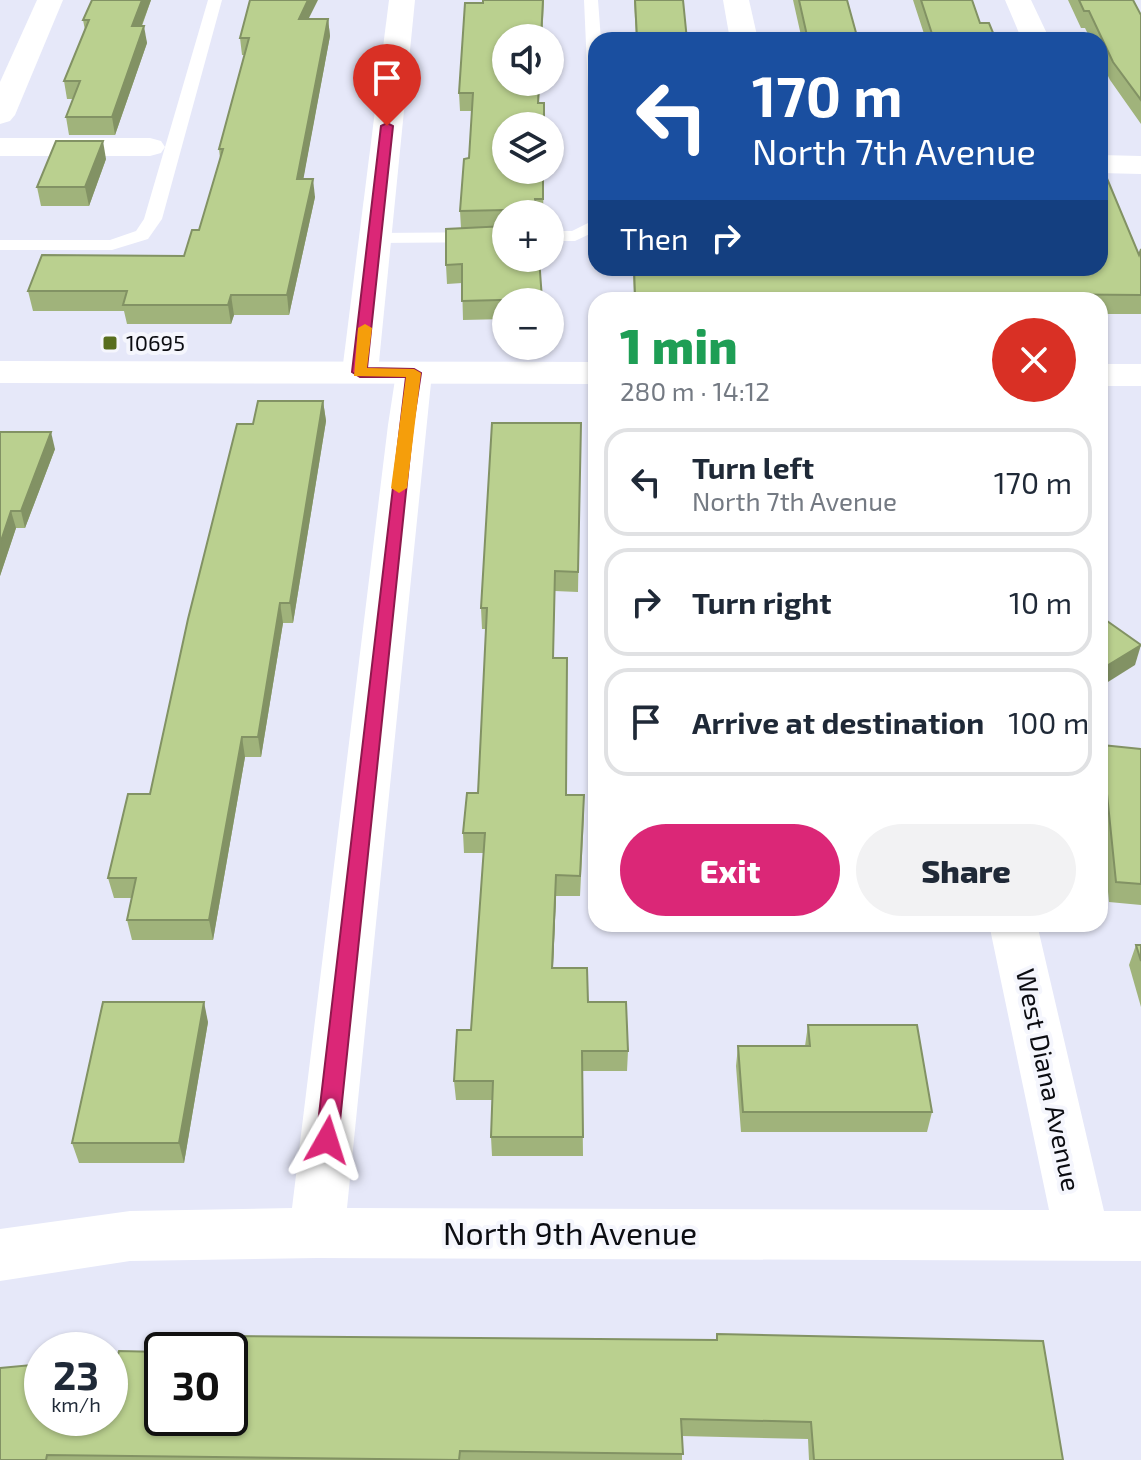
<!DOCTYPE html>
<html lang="en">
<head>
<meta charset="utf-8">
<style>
  :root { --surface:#fff; --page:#f2f2f3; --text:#1f2937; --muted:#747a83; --line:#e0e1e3; --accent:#db2777 }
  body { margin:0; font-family:"Exo 2",sans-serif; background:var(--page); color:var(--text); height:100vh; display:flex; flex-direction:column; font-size:30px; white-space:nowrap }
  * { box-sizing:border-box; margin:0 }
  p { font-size:26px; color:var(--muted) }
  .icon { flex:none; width:44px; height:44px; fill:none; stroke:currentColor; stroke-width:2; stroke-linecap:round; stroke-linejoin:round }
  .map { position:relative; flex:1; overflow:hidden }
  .drawer { position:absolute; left:588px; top:292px; width:520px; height:640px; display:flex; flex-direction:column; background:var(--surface); border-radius:24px; box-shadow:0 2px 6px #0004 }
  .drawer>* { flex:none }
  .top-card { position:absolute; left:588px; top:32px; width:520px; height:244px; border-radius:24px; box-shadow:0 2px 6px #0004; background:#1a4fa0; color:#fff; overflow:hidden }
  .controls { position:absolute; left:492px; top:24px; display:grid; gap:16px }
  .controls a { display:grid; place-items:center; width:72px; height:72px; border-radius:50%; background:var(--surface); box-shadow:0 2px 6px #0004; font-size:40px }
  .speed { position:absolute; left:24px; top:1332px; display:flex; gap:16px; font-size:40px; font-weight:700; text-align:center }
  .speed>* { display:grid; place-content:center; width:104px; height:104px; border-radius:50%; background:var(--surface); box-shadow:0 2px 6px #0004; line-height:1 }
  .speed small { font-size:20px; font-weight:400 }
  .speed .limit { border:4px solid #111; border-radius:12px; background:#fff; color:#111 }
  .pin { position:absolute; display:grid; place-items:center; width:68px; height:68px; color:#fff; margin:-82px -34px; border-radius:50% 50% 50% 0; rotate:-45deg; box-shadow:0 0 8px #0007 }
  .pin .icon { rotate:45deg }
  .me { position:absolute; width:88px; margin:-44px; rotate:6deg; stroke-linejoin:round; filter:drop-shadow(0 0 6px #0008) }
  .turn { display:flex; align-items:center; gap:28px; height:168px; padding:0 32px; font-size:36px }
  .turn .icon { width:104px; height:104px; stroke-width:2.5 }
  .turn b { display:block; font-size:56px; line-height:68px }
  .then { display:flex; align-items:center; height:76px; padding:0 32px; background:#0003; gap:16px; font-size:30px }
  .round { display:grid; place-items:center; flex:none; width:84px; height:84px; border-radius:42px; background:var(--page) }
  .headline { display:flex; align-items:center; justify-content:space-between; height:136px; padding:0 32px }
  h1 { font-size:48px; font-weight:800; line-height:60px; color:#1e9e55 }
  .button { display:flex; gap:16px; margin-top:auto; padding:16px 32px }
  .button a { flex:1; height:92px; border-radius:48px; background:var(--accent); color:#fff; font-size:32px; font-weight:800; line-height:92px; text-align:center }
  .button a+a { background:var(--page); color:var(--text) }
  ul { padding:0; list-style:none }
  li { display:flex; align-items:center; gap:24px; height:108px; margin:0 16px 12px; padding:0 16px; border:4px solid var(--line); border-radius:24px }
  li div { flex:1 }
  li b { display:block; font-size:30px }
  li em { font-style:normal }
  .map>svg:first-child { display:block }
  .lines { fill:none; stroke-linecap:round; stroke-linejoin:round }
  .service { fill:#fff; fill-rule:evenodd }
  .minor { fill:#fff; fill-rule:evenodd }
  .secondary { fill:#fff; fill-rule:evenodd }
  .wall { fill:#a0b37b }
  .shaded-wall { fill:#829264 }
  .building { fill:#bad08f; stroke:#829264; stroke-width:2 }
  .route { fill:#db2777; stroke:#8e194d; stroke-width:2 }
  .slow { fill:#f59e0b }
  .poi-dot { fill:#586e1e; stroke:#f5f6fd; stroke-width:3 }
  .labels { text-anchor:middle; stroke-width:8; stroke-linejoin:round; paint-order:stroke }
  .far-poi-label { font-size:22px; fill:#0b0c11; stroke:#f5f6fd; text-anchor:start }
  .street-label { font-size:26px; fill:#0b0c11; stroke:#f5f6fd }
  .near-street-label { font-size:32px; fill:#0b0c11; stroke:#f5f6fd }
</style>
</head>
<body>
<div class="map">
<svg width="1141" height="1460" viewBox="0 0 1141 1460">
  <rect width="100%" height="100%" fill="#e6e8f9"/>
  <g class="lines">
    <!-- service -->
    <g class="service">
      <path d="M208,0H222L162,219L148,239L112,250H0V240H110L136,231L144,219Z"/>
      <path d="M584,0H598L601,40H596V94L588,89Z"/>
      <path d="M596,219V231L575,241H550V231H572Z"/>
      <path d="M506,232V242L376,243L367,238L376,233Z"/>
    </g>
    <!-- minor -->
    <g class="minor">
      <path d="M37,0H63L15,115L10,121L0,124V82Z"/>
      <path d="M389,0H415L378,372L373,380L360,383L347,380L342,372Z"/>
      <path d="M723,0H749L758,40H730Z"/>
      <path d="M1005,0H1031L1050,40H1022Z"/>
      <path d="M0,138H150L161,141L165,147L161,153L150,156H0Z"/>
      <path d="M1100,155L1141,156V174L1100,173Z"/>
      <path d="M414,362L427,365L432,373L347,1208L1049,1210L989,924H1037L1104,1211H1141V1261L317,1258L130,1261L0,1281V1229L130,1211L292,1208L388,425L396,373L401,365Z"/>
    </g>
    <!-- secondary -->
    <g class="secondary">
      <path d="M0,361L596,362V384L0,383Z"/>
      <rect x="1100" y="364" width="41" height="22"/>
    </g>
  </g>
  <!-- wall -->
  <g class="wall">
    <path d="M92,0H151L142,26L147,43L115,135H69L66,117L73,99H67L64,81L85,30L83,20Z"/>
    <path d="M483,0H544L539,103L544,170L543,214H506V258H539L542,302H506V319L463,320L462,283L447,284L446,265L461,228L460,211L469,158L472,111H460L459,93Z"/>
    <path d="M634,0H683L687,40L636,38Z"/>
    <path d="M793,0H847L858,40H802Z"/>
    <path d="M913,0H972L980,23L996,40H926Z"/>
    <path d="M1068,0H1133L1141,15V124L1110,80L1100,60V40H1091L1085,28H1081Z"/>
    <path d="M309,19H328L330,36L303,179L315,197L289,315H234L231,324H127L124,311H33L28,291L184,256L199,230L220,158L219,149L245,55H242L240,38Z"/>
    <path d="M106,159L89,206H41L37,187Z"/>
    <path d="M1141,249V314H1100V300H634L633,268H1100L1139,255Z"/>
    <path d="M323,401L326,421L293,623H283L261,757H245L213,940H132L127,920L132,898H114L108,878L150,794L253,424Z"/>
    <path d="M581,423L578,592L555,591L553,658L567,795L584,816L580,896H556L553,968L588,1002L628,1051L627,1071H582L583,1156H492L491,1137L492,1100H456L454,1081L471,1030L484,853H464L463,833L478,793L486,629H482L481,608Z"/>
    <path d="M0,432L55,449L25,528H16L0,576Z"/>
    <path d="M1102,745L1141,749V905L1109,902L1100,809V751Z"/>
    <path d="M798,924H877L876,928L798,925Z"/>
    <path d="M1136,945H1141V1007L1129,965Z"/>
    <path d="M208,1022L184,1163H79L72,1143Z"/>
    <path d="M808,1025L932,1112L927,1132H741L736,1066L738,1046H805Z"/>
    <path d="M717,1334L1063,1460H809L808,1439L682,1436V1460H0L162,1418L716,1340Z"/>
  </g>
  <!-- shaded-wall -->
  <g class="shaded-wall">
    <path d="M142,0H151L135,43L132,26Z"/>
    <path d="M308,0H318L300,36L299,19Z"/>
    <path d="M328,19L330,36L300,197L297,179Z"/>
    <path d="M144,26L147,43L115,135L112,117Z"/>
    <path d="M103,141L106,159L89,206L85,187Z"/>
    <path d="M313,179L315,197L289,315L287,295Z"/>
    <path d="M231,295L234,315L231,324L228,305Z"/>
    <path d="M323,401L326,421L293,623L290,603Z"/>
    <path d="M51,432L55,449L25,528L21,511Z"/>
    <path d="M11,511L16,528L0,576V544Z"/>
    <path d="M280,603L283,623L261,757L258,737Z"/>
    <path d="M1141,645L1135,665L1100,687V670Z"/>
    <path d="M242,737L245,757L213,940L209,920Z"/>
    <path d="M556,875V896L552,988V968Z"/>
    <path d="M204,1002L208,1022L184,1163L179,1143Z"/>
  </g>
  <!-- building -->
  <g class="building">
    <path d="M92,0H142L132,26H144L112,117H66L80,81H64L89,20H83Z"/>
    <path d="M250,0H308L299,19H328L297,179H313L287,295H231L228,305H123L127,291H28L42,255L184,256L192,230H199L223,149H219L249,38H240Z"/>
    <path d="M483,0H543L541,38H506V82H539L538,103H544V126H506V170H543V199H535L536,214H506L505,210L460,211L464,159L469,158L473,93H459L465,3H483Z"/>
    <path d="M635,0H683L687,40H630V38H637Z"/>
    <path d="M799,0H847L858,40H808Z"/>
    <path d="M921,0H972L980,23H989L996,40H934Z"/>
    <path d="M1079,0H1133L1141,15V100L1113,62L1089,11H1084Z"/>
    <path d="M56,141H103L85,187H37Z"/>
    <path d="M1100,176H1106L1139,255L1141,249V295L894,293L895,297L635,295L634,268H1100Z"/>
    <path d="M506,226V258H539L542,299L462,301V264L446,265V229Z"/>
    <path d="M258,401H323L290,603H280L258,737H242L209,920H127L136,878H108L128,794H150L188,619L237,424H253Z"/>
    <path d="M492,423H581L578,572L555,571L553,658H567L566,795H584L580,876L556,875L552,968H587L588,1002H626L628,1051H582L583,1137H491L493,1081H454L457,1030H471L485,833H463L467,793H478L487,608H481Z"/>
    <path d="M0,432H51L21,511H11L0,544Z"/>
    <path d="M1100,616L1141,645L1100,670Z"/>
    <path d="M1102,745L1141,749V884L1116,882Z"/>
    <path d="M1136,945H1141V961Z"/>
    <path d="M103,1002H204L179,1143H72Z"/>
    <path d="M808,1025H917L932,1112H743L738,1046H810Z"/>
    <path d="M717,1334L1043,1341L1063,1460H814L811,1422L681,1419L683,1454L460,1451L459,1460L47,1455L46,1460H0V1368L42,1364V1418H110V1358H117L119,1351L162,1352V1418H230V1352L233,1336L717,1340Z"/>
  </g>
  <!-- route -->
  <path class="route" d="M387,123L393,126L367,368L414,369L421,373L413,425L338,1140L335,1147L327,1149L319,1147L316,1140L406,377H360L352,372L381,126Z"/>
  <!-- slow -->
  <path class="slow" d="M365,324L372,328L367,368L414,369L421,373L407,488L399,493L391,488L406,377L354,376L358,328Z"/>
  <!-- markers -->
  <rect class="poi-dot" x="102" y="335" width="16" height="16" rx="4"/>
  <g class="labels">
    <!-- far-poi labels -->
    <g class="far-poi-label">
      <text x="126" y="351">10695</text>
    </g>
    <!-- street labels -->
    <g class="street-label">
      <text transform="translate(1048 1080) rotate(78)" y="9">West Diana Avenue</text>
    </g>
    <!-- near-street labels -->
    <g class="near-street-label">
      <text x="570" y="1245">North 9th Avenue</text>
    </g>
  </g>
</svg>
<div class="controls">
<a><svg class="icon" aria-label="sound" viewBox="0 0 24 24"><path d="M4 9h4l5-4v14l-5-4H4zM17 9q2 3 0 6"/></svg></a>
<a><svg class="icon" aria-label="layers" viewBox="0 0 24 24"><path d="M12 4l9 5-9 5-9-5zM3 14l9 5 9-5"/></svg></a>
<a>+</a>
<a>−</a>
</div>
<div class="speed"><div>23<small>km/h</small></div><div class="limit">30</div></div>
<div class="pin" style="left:387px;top:126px;background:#d93025"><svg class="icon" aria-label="arrive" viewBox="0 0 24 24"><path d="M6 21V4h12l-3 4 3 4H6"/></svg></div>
<svg class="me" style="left:327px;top:1140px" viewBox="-20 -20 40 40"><path d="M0-17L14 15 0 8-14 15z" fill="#db2777" stroke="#fff" stroke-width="4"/></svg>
<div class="top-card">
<div class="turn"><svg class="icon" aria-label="left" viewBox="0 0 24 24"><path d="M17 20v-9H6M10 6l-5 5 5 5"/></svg><div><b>170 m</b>North 7th Avenue</div></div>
<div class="then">Then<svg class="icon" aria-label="right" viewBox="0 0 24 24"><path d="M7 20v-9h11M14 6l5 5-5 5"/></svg></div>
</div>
<section class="drawer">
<div class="headline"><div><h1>1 min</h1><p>280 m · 14:12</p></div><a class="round" style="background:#d93025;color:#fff"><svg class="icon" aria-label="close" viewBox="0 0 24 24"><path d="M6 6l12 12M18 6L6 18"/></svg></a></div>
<ul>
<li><svg class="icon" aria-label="left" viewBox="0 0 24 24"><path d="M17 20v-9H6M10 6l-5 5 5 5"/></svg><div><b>Turn left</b><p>North 7th Avenue</p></div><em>170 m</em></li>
<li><svg class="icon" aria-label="right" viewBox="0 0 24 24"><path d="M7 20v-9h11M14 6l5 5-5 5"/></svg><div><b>Turn right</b></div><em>10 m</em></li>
<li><svg class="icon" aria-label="arrive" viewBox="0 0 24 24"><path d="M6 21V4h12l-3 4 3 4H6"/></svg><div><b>Arrive at destination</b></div><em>100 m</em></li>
</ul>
<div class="button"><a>Exit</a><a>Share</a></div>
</section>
</div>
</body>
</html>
